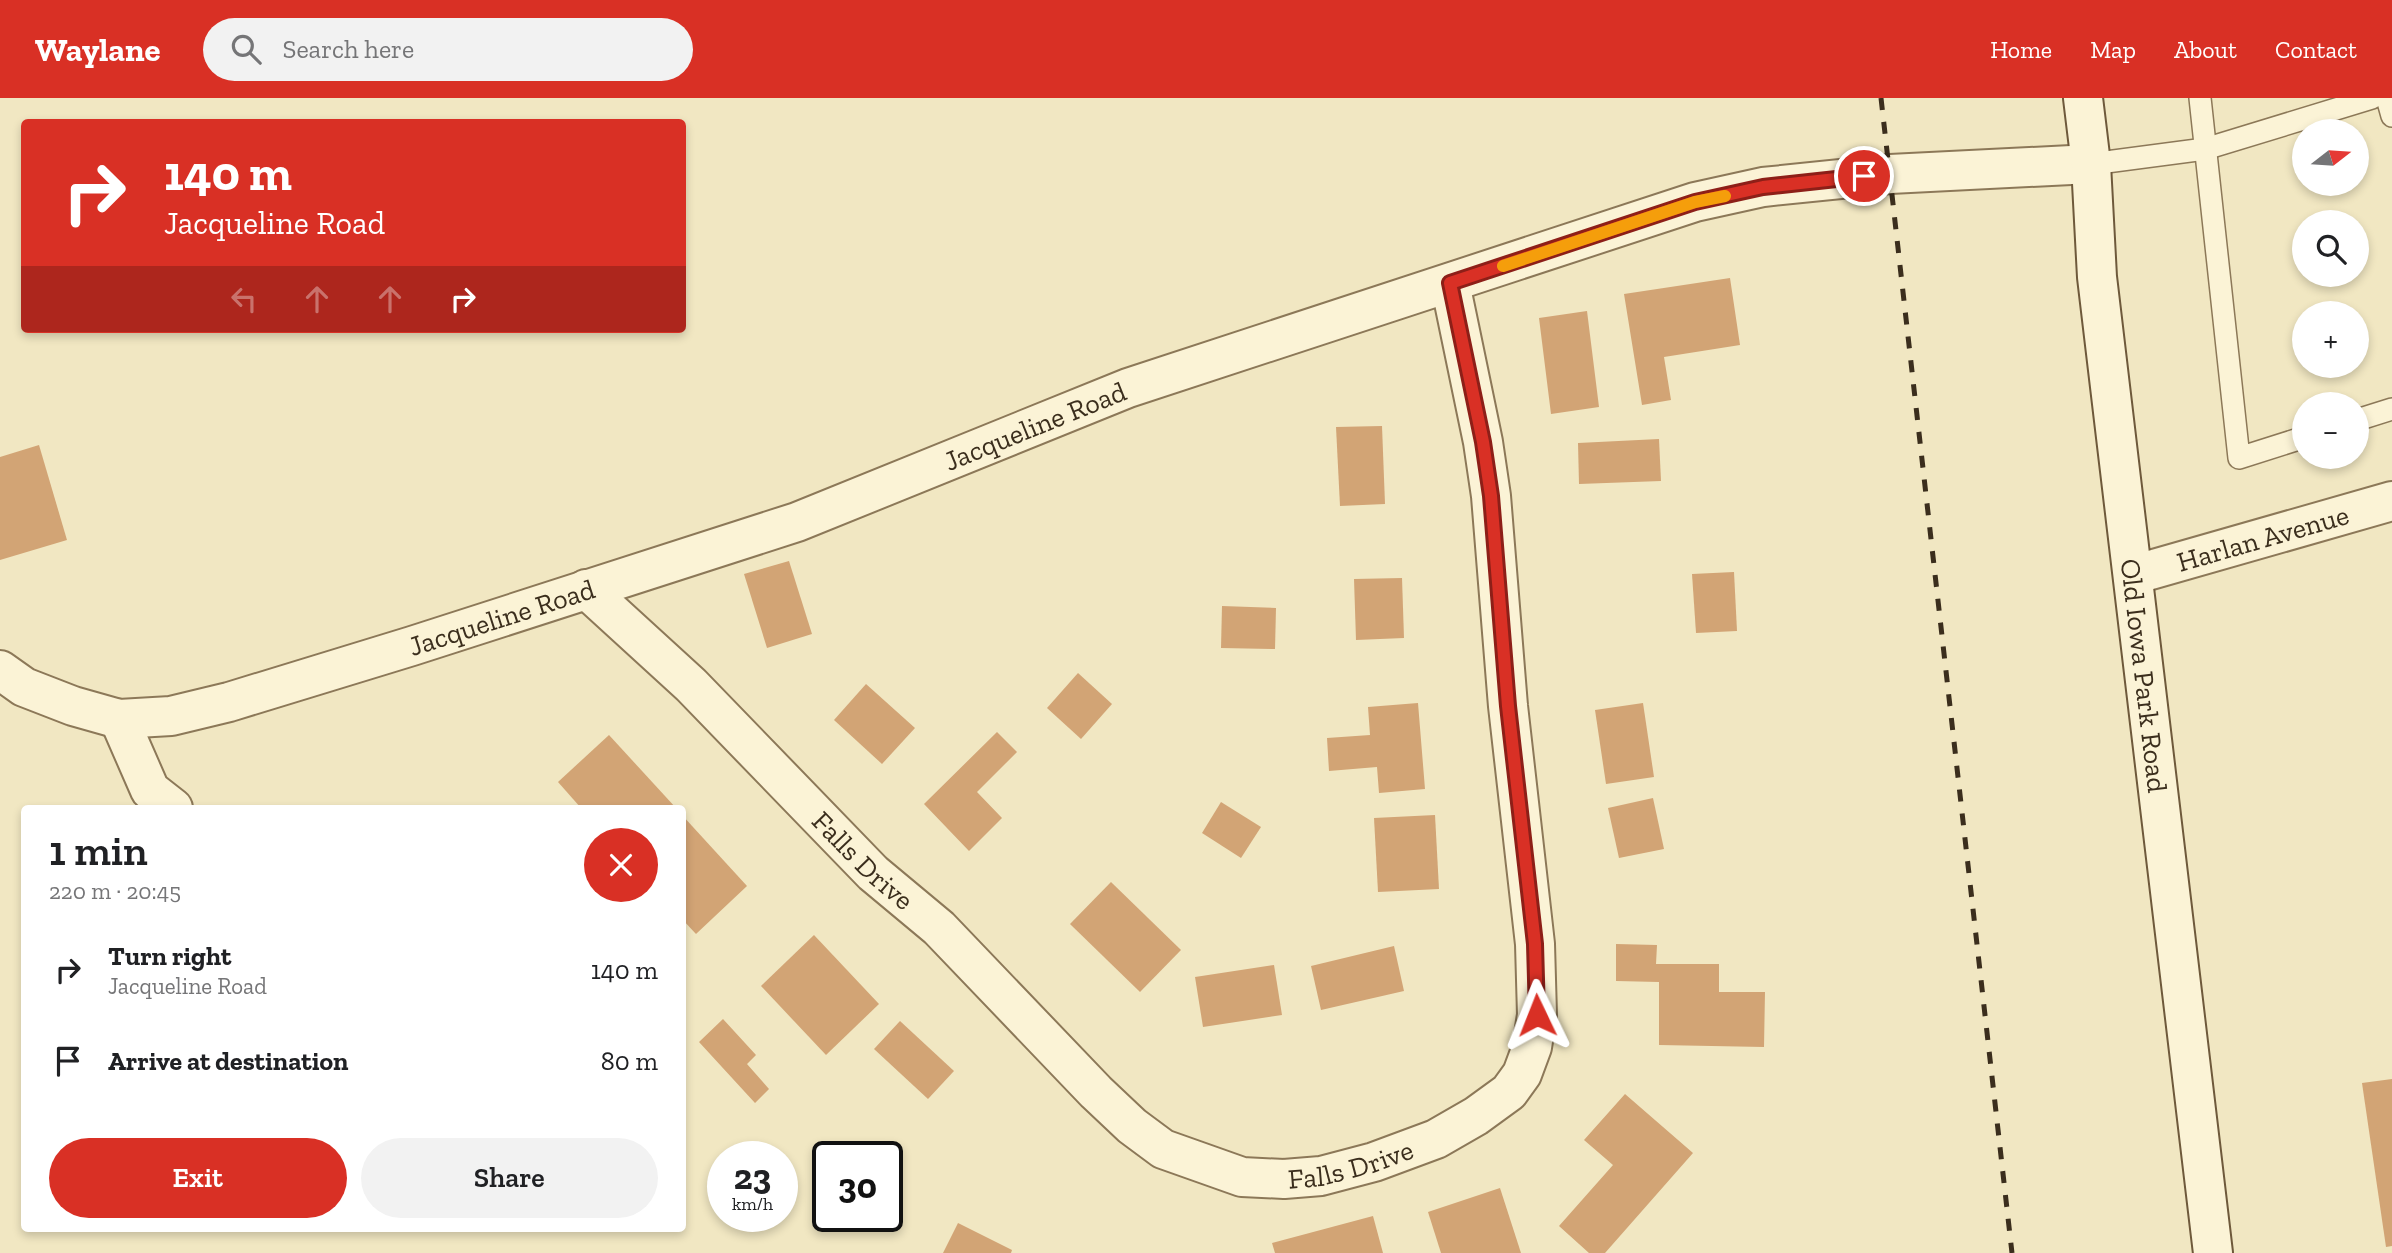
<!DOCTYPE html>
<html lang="en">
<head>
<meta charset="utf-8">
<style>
  :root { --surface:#fff; --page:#f2f2f2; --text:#202124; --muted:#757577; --accent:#d93025 }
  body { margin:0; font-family:"Zilla Slab",serif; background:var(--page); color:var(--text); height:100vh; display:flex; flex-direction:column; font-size:26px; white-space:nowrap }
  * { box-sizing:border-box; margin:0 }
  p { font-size:23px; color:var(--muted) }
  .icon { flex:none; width:38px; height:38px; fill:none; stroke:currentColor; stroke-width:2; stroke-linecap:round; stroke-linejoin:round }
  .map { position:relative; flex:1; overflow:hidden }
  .drawer { position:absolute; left:21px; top:707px; width:665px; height:427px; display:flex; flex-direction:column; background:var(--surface); border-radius:7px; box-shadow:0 4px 10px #0003 }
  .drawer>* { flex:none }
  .guide { position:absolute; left:21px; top:21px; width:665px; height:214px; border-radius:7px; box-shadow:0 4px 10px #0003; background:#d93025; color:#fff; overflow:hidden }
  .needle { width:46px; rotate:73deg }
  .controls { position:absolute; left:2292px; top:21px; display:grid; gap:14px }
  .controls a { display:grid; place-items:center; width:77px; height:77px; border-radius:50%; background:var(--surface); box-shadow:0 4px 10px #0003; font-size:35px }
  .speed { position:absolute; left:707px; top:1043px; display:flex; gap:14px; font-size:35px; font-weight:700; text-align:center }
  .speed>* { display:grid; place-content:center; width:91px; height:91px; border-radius:50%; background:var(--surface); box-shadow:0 4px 10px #0003; line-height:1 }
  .speed small { font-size:18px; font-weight:400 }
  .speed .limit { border:4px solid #111; border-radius:10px; background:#fff; color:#111 }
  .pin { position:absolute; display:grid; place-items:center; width:60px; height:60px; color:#fff; margin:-30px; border:4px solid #fff; border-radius:50%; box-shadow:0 2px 7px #0007 }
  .me { position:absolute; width:77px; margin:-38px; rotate:358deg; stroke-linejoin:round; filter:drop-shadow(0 0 5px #0008) }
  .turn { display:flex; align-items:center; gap:24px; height:147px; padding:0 28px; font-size:32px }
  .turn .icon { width:91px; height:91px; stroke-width:2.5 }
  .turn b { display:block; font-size:49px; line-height:60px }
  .lanes { display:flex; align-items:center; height:66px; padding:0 28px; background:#0003; justify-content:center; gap:35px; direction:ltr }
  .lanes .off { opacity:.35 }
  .round { display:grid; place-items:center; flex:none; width:74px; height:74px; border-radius:37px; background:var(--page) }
  .head { display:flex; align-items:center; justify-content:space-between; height:119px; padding:0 28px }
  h1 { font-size:42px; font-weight:600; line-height:52px }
  .button { display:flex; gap:14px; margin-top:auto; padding:14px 28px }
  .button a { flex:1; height:80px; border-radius:42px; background:var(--accent); color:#fff; font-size:28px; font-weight:600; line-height:80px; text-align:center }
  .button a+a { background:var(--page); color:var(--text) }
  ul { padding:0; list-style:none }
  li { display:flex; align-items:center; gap:21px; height:91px; padding:0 28px }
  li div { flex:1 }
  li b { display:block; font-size:26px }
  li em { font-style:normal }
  header { display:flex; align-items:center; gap:42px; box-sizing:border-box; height:98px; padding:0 35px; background:var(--accent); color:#fff }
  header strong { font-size:33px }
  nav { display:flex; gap:38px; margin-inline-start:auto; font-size:24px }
  .search { width:490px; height:63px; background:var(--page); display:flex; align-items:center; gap:18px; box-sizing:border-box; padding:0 24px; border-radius:38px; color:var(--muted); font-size:26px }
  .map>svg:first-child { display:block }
  .building { fill:#d2a475 }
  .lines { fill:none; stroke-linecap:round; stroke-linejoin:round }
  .service-casing { stroke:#8c7858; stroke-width:24 }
  .minor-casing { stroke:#8c7858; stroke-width:42 }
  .secondary-casing { stroke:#6e593b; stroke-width:42 }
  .service { stroke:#fbf3d6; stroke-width:21 }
  .minor { stroke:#fbf3d6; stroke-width:38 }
  .secondary { stroke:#fbf3d6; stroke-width:38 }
  .rail { stroke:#3b2e1d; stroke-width:5; stroke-dasharray:12 12; stroke-linecap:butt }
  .route-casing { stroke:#8d1f18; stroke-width:18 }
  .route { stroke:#d93025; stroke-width:12 }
  .slow { stroke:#f59e0b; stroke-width:12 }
  .labels { text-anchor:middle; stroke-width:7; stroke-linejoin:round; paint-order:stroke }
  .street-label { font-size:28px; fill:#3b2e1d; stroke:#f8f0d2 }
</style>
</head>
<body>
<header>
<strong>Waylane</strong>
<div class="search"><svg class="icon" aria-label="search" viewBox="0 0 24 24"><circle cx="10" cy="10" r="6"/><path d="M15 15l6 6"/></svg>Search here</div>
<nav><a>Home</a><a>Map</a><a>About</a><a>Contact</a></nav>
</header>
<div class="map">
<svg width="2392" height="1155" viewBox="0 0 2392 1155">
  <rect width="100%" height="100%" fill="#f1e7c2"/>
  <!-- building -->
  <g class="building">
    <path d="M1730,180L1740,247L1664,259L1671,302L1642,307L1624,196Z"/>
    <path d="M1587,213L1599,309L1551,316L1539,220Z"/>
    <path d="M1382,328L1385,406L1340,408L1336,329Z"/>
    <path d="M1659,341L1661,383L1579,386L1578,345Z"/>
    <path d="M39,347L67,442L0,462V359Z"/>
    <path d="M789,463L812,536L767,550L744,476Z"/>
    <path d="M1734,474L1737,533L1696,535L1692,476Z"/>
    <path d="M1402,480L1404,540L1356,542L1354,481Z"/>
    <path d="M1222,508L1276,510L1275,551L1221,550Z"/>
    <path d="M1078,575L1112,606L1081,641L1047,610Z"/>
    <path d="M866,586L915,630L882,666L834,622Z"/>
    <path d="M1418,605L1425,691L1379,695L1377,669L1329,673L1327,640L1370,637L1368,609Z"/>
    <path d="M1643,605L1654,679L1606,686L1595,612Z"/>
    <path d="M997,634L1017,654L977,694L1002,720L969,753L924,706Z"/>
    <path d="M609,637L676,710H581L558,684Z"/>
    <path d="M1653,700L1664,751L1619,760L1608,710Z"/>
    <path d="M1221,704L1261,729L1241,760L1202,735Z"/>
    <path d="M682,717L747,788L696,836L682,821Z"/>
    <path d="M1435,717L1439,791L1378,794L1374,720Z"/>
    <path d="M1111,784L1181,852L1140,894L1070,826Z"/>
    <path d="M814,837L879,906L826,957L761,888Z"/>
    <path d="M1616,846L1657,847L1656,866H1719V894H1765L1764,949L1659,947V884L1616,883Z"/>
    <path d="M1394,848L1404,893L1321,912L1311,868Z"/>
    <path d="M1274,867L1282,917L1203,929L1195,879Z"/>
    <path d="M723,921L756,957L747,966L769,991L755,1005L699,944Z"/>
    <path d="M900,923L954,973L928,1001L874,951Z"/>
    <path d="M2392,981V1148L2386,1149L2362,985Z"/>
    <path d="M1625,996L1693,1055L1605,1155H1589L1559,1128L1613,1067L1584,1042Z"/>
    <path d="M1500,1090L1521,1155H1441L1428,1114Z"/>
    <path d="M1373,1118L1383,1155H1275L1272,1145Z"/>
    <path d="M958,1125L1012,1152L1011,1155H943Z"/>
  </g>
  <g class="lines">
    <!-- service casing -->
    <g class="service-casing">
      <g id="service">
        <path d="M2200,0L2239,360L2305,339"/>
        <path d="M2387,0L2392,18"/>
        <path d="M2091,66L2205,51L2372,0"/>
        <path d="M2357,322L2392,311"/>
      </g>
    </g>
    <!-- minor casing -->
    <g class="minor-casing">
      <g id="minor">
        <path id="s1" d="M2133,477L2392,403"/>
        <path id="s2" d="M586,491L691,587L873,775L939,830L1096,994L1132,1028L1163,1051L1242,1079L1284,1081L1321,1078L1374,1064L1436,1041L1476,1018L1509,994L1522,976L1532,949L1537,917L1535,846L1508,608L1491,398L1483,344L1450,185"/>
        <path id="s3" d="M0,572L24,589L73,608L119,621L171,618L229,604L412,548L797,424L1128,290L1695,104L1763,89L1890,76L2091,66"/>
        <path d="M119,621L150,692L173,710"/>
      </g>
    </g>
    <!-- secondary casing -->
    <g class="secondary-casing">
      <g id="secondary">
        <path id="s4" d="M2083,0L2091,66L2097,179L2213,1155"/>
      </g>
    </g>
    <!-- service -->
    <use href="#service" class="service"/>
    <!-- minor -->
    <use href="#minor" class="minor"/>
    <!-- secondary -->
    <use href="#secondary" class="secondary"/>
    <!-- rail -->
    <path class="rail" d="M1881,0L2012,1155"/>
  </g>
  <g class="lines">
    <!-- route casing -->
    <g class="route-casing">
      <path id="route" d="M1537,917L1535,846L1508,608L1491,398L1483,344L1450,185L1695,104L1763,89L1864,78"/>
    </g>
    <!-- route -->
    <use href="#route" class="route"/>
    <!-- slow -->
    <path class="slow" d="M1503,168L1695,104L1725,98"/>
  </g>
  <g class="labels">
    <!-- street labels -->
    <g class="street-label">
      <text dy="10" stroke="none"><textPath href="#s3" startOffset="1094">Jacqueline Road</textPath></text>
      <text dy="10" stroke="none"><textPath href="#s1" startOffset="135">Harlan Avenue</textPath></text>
      <text dy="10" stroke="none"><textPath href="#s3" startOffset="527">Jacqueline Road</textPath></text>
      <text dy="10" stroke="none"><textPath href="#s4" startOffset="581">Old Iowa Park Road</textPath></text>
      <text dy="10" stroke="none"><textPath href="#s2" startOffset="388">Falls Drive</textPath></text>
      <text dy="10" stroke="none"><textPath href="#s2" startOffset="999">Falls Drive</textPath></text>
    </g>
  </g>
</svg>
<div class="controls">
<a><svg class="needle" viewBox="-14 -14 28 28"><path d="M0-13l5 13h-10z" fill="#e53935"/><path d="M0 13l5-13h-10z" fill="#757577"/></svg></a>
<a><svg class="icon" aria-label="search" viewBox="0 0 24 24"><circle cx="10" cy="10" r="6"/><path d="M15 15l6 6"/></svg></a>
<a>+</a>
<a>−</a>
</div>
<div class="speed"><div>23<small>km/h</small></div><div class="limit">30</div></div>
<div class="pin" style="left:1864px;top:78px;background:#d93025"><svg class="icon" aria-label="arrive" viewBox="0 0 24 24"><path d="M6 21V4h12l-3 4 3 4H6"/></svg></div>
<svg class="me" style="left:1537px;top:917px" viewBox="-20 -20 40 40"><path d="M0-17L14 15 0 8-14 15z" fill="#d93025" stroke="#fff" stroke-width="4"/></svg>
<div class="guide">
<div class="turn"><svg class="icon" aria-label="right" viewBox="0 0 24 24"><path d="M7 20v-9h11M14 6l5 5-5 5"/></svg><div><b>140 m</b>Jacqueline Road</div></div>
<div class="lanes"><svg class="icon off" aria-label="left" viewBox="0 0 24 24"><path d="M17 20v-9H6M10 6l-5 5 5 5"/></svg><svg class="icon off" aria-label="ahead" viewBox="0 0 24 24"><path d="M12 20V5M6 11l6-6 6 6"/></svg><svg class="icon off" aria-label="ahead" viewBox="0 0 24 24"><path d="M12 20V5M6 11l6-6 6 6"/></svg><svg class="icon" aria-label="right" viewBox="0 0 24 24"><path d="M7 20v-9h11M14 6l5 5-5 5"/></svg></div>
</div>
<section class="drawer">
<div class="head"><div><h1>1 min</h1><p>220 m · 20:45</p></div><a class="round" style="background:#d93025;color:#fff"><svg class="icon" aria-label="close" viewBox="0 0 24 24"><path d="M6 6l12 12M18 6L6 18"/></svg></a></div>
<ul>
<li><svg class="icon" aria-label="right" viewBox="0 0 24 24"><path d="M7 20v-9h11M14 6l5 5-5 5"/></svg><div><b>Turn right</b><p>Jacqueline Road</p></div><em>140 m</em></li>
<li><svg class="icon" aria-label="arrive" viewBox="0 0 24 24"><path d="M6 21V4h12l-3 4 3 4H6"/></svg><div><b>Arrive at destination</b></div><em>80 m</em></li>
</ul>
<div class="button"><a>Exit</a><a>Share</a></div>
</section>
</div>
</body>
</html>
